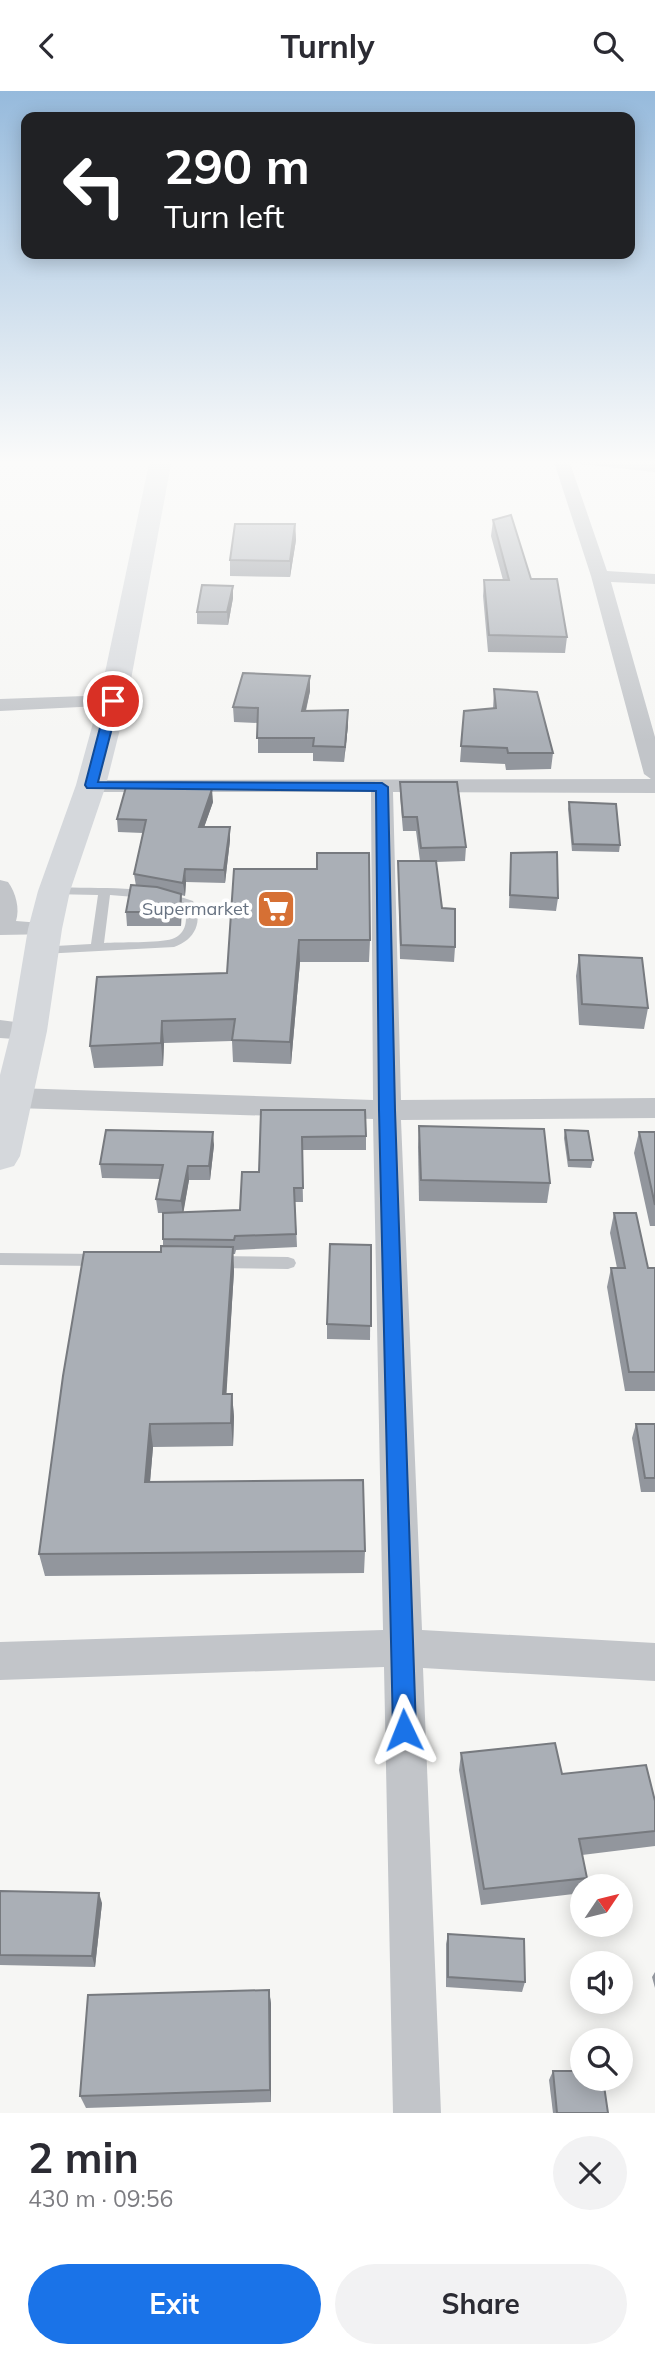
<!DOCTYPE html>
<html lang="en">
<head>
<meta charset="utf-8">
<style>
  :root { --surface:#fff; --page:#f2f2f3; --text:#2b2b33; --muted:#7c7c81; --accent:#1a73e8 }
  body { margin:0; font-family:Mulish,sans-serif; background:var(--page); color:var(--text); height:100vh; display:flex; flex-direction:column; font-size:26px; white-space:nowrap }
  * { box-sizing:border-box; margin:0 }
  p { font-size:23px; color:var(--muted) }
  .icon { flex:none; width:38px; height:38px; fill:none; stroke:currentColor; stroke-width:2; stroke-linecap:round; stroke-linejoin:round }
  .map { position:relative; height:2022px; overflow:hidden }
  .panel { display:flex; flex-direction:column; background:var(--surface); flex:1 }
  .panel>* { flex:none }
  .banner { position:absolute; left:21px; top:21px; width:614px; height:147px; border-radius:14px; box-shadow:0 4px 18px #0003; background:#202124; color:#fff; overflow:hidden }
  .needle { width:46px; rotate:55deg }
  .controls { position:absolute; left:570px; top:1783px; display:grid; gap:14px }
  .controls a { display:grid; place-items:center; width:63px; height:63px; border-radius:50%; background:var(--surface); box-shadow:0 4px 18px #0003; font-size:35px }
  .pin { position:absolute; display:grid; place-items:center; width:60px; height:60px; color:#fff; margin:-30px; border:4px solid #fff; border-radius:50%; box-shadow:0 2px 7px #0007 }
  .me { position:absolute; width:77px; margin:-38px; rotate:358deg; stroke-linejoin:round; filter:drop-shadow(0 0 5px #0008) }
  .turn { display:flex; align-items:center; gap:24px; height:147px; padding:0 28px; font-size:32px }
  .turn .icon { width:91px; height:91px; stroke-width:2.5 }
  .turn b { display:block; font-size:49px; line-height:60px }
  .round { display:grid; place-items:center; flex:none; width:74px; height:74px; border-radius:37px; background:var(--page) }
  .overview { display:flex; align-items:center; justify-content:space-between; height:119px; padding:0 28px }
  h1 { font-size:42px; font-weight:700; line-height:52px }
  .primary-button { display:flex; gap:14px; margin-top:auto; padding:14px 28px }
  .primary-button a { flex:1; height:80px; border-radius:42px; background:var(--accent); color:#fff; font-size:28px; font-weight:700; line-height:80px; text-align:center }
  .primary-button a+a { background:var(--page); color:var(--text) }
  header { display:flex; justify-content:space-between; align-items:center; height:91px; padding:0 28px; background:var(--surface); font-size:32px; font-weight:700 }
  .map>svg:first-child { display:block }
  .lines { fill:none; stroke-linecap:round; stroke-linejoin:round }
  .lane { fill:#c2c5c9; fill-rule:evenodd }
  .street { fill:#c2c5c9; fill-rule:evenodd }
  .primary { fill:#d5d8dc; fill-rule:evenodd }
  .wall { fill:#92969d }
  .shaded-wall { fill:#777a7f }
  .building { fill:#aaafb6; stroke:#777a7f; stroke-width:2 }
  .route { fill:#1a73e8; stroke:#114b97; stroke-width:2 }
  .labels { text-anchor:middle; stroke-width:7; stroke-linejoin:round; paint-order:stroke }
  .poi-label { font-size:18px; fill:#687382; stroke:#fff; text-anchor:end }
</style>
</head>
<body>
<header><svg class="icon" aria-label="back" viewBox="0 0 24 24"><path d="M15 5l-7 7 7 7"/></svg>Turnly<svg class="icon" aria-label="search" viewBox="0 0 24 24"><circle cx="10" cy="10" r="6"/><path d="M15 15l6 6"/></svg></header>
<div class="map">
<svg width="655" height="2022" viewBox="0 0 655 2022">
  <rect width="100%" height="100%" fill="#f6f6f4"/>
  <g class="lines">
    <!-- lane -->
    <g class="lane">
      <path d="M54,796C101,798 149,794 193,810C204,830 195,849 174,856L42,863L36,859L38,856L91,853L98,804L50,803L48,800ZM110,804L159,808L184,815C188,828 187,843 172,848C159,852 119,851 104,852Z"/>
      <path d="M0,1162L100,1163L105,1165L108,1169L105,1173L100,1175L0,1174Z"/>
      <path d="M215,1165L288,1166L294,1168L296,1172L294,1176L288,1178L215,1177L209,1175L207,1171L209,1167Z"/>
    </g>
    <!-- street -->
    <g class="street">
      <path d="M553,368H620L655,371V381L570,372L607,480L655,483V493L611,491L655,646V702L393,701L401,1009L655,1007V1027L401,1029L422,1539L655,1552V1590L423,1577L441,2022H393L384,1576L0,1589V1551L383,1539L373,1028L15,1017L5,1014L1,1007L5,1000L15,997L373,1009L371,701H91L83,699L80,694L83,689L651,688L644,683L591,485Z"/>
      <path d="M113,604L120,606L123,610L120,614L0,620V608Z"/>
      <path d="M0,789L8,791C16,802 20,818 16,830L54,833L57,838L54,843L0,844Z"/>
      <path d="M0,929L38,934L42,940L38,946L29,949L0,947Z"/>
    </g>
    <!-- primary -->
    <path class="primary" d="M150,368H172L127,610L106,694L70,800L62,838L47,940L20,1065L14,1075L0,1079V984L11,940L28,838L38,800L76,694L99,610Z"/>
  </g>
  <!-- wall -->
  <g class="wall">
    <path d="M493,429L567,546L565,562L488,561L483,505L484,489H503L491,445Z"/>
    <path d="M295,433L296,449L290,486L230,485V469Z"/>
    <path d="M233,495V507L228,534L197,533V521Z"/>
    <path d="M310,585V600L306,620L348,619V634L344,671L313,670V662H258V632L234,631L233,616Z"/>
    <path d="M494,598L553,662L551,678L506,679L505,673L460,671L464,620L493,618Z"/>
    <path d="M400,691L466,756L465,770L436,771L442,817L455,856L454,871L400,868L398,770H420L416,740H403L400,705Z"/>
    <path d="M213,711L204,736H230V749L225,792L186,791L185,805L181,804V835H127L126,821L136,795L134,783L143,742L118,741L117,728Z"/>
    <path d="M569,711L620,754L619,761L572,760L568,718Z"/>
    <path d="M511,762L558,807L556,820L509,817Z"/>
    <path d="M234,778L370,849L369,871H300L291,973L233,971L232,950L164,952L163,975L94,977L90,955L227,882Z"/>
    <path d="M579,864L648,917L644,938L579,934L576,885Z"/>
    <path d="M261,1019L366,1045V1059H302L303,1111H295L297,1156L236,1159L235,1163H233L234,1180L226,1303H232L234,1326L233,1355L153,1356L150,1391L365,1460L364,1482L45,1485L39,1463L163,1155V1122H158L156,1108L160,1088L102,1087L100,1073L214,1054L210,1089H189L183,1121L240,1119L259,1081Z"/>
    <path d="M419,1035L550,1092L547,1112L419,1110L418,1056Z"/>
    <path d="M565,1039L593,1069L591,1077L568,1076L564,1047Z"/>
    <path d="M639,1041H655V1135H650L634,1062Z"/>
    <path d="M614,1122L648,1177H655V1300H625L607,1196L611,1177H617L610,1142Z"/>
    <path d="M371,1154L370,1249L327,1248V1233Z"/>
    <path d="M636,1333H655V1401H641L632,1347Z"/>
    <path d="M461,1662L562,1683L655,1710V1755L582,1764L587,1787L584,1796H583L582,1802L481,1814L459,1679Z"/>
    <path d="M0,1800L102,1812L95,1876L0,1874Z"/>
    <path d="M448,1843L525,1891L522,1901L446,1896V1853Z"/>
    <path d="M655,1881V1897L652,1886Z"/>
    <path d="M269,1899L271,1913V2011L86,2017L80,2005Z"/>
    <path d="M553,1980L608,2022H553L549,1989Z"/>
  </g>
  <!-- shaded-wall -->
  <g class="shaded-wall">
    <path d="M295,433L296,449L290,486V470Z"/>
    <path d="M233,495V507L228,534L227,521Z"/>
    <path d="M310,585V600L302,635V620Z"/>
    <path d="M348,619V634L344,671L345,656Z"/>
    <path d="M212,698L213,711L200,748L199,736Z"/>
    <path d="M230,736V749L225,792L224,779Z"/>
    <path d="M185,778L186,791L185,805L183,792Z"/>
    <path d="M181,803L182,817L181,835L180,821Z"/>
    <path d="M299,849L300,871L291,973L290,951Z"/>
    <path d="M162,930L164,952L163,975L161,952Z"/>
    <path d="M213,1041L214,1054L210,1089L209,1075Z"/>
    <path d="M188,1075L189,1089L183,1124L181,1110Z"/>
    <path d="M233,1156L234,1180L225,1326L223,1303Z"/>
    <path d="M232,1303L234,1326L233,1355L231,1332Z"/>
    <path d="M150,1333L153,1356L148,1414L145,1391Z"/>
    <path d="M99,1802L102,1812L95,1876L92,1865Z"/>
    <path d="M269,1899L271,1913V2011L270,1999Z"/>
  </g>
  <!-- building -->
  <g class="building">
    <path d="M511,424L531,488H557L567,546L489,544L484,489H509L493,429Z"/>
    <path d="M235,433H295L290,470L230,469Z"/>
    <path d="M202,494L233,495L227,521H197Z"/>
    <path d="M243,582L310,585L302,620L348,619L345,656L313,655L314,647H257L258,617L233,616Z"/>
    <path d="M494,598L537,601L553,662H508L507,657L461,655L464,620L496,617Z"/>
    <path d="M400,691H457L466,756L421,757L417,726H403Z"/>
    <path d="M126,696L212,698L199,736H230L224,779L185,778L183,792L134,783L146,729L117,728Z"/>
    <path d="M569,711L616,713L620,754L573,753Z"/>
    <path d="M557,761L558,807L510,804L511,762Z"/>
    <path d="M317,762H369L370,849H299L290,951L232,949L235,928L162,930L161,952L90,955L97,886L227,882L234,778H317Z"/>
    <path d="M398,770H436L442,817L455,818V856L401,854Z"/>
    <path d="M131,794L157,796L181,803L180,821H126Z"/>
    <path d="M579,864L642,867L648,917L582,913Z"/>
    <path d="M261,1019H365L366,1045L302,1046L303,1097H294L296,1143L235,1145L234,1149L163,1148V1122L240,1119L242,1081H259Z"/>
    <path d="M419,1035L544,1038L550,1092L421,1089Z"/>
    <path d="M106,1039L213,1041L209,1075H188L181,1110L156,1108L163,1074L100,1073Z"/>
    <path d="M565,1039L588,1040L593,1069H569Z"/>
    <path d="M639,1041H655V1114Z"/>
    <path d="M614,1122H636L648,1177H655V1281H629L611,1177H625Z"/>
    <path d="M330,1153L371,1154V1235L327,1233Z"/>
    <path d="M161,1155L233,1156L223,1303H232L231,1332L150,1333L145,1391L363,1389L365,1460L39,1463L63,1285L84,1161H161Z"/>
    <path d="M636,1333H655V1387H645Z"/>
    <path d="M555,1652L562,1683L646,1674L655,1710V1740L579,1748L587,1787L484,1798L461,1662Z"/>
    <path d="M0,1800L99,1802L92,1865L0,1864Z"/>
    <path d="M448,1843L524,1848L525,1891L448,1886Z"/>
    <path d="M269,1899L270,1999L80,2005L88,1904Z"/>
    <path d="M553,1980H583V1988H603L608,2022H557Z"/>
  </g>
  <!-- sky -->
  <linearGradient id="sky" x2="0" y2="1"><stop stop-color="#96badc"/><stop offset="0.57" stop-color="#fbfbfa"/><stop offset="1" stop-color="#fbfbfa" stop-opacity="0"/></linearGradient>
  <rect width="655" height="651" fill="url(#sky)"/>
  <!-- route -->
  <path class="route" d="M113,607L119,610L98,691L382,692L388,696L395,1019L416,1639L413,1647L404,1651L396,1647L393,1639L379,1019L376,700L87,697L85,694L107,610Z"/>
  <!-- icons -->
  <defs>
    <g id="supermarket-square" transform="scale(2.0125)"><rect x="-9" y="-9" width="18" height="18" rx="4" fill="#d67034" stroke="#fff"/><path d="M-6-5.5h2.5l.6 2H6L4.5 2H-2.5L-4.4-4H-6ZM-1.5 3.2a1.3 1.3 0 1 0 .1 0ZM3 3.2a1.3 1.3 0 1 0 .1 0Z" fill="#fff"/></g>
  </defs>
  <g fill-rule="evenodd">
    <use href="#supermarket-square" x="276" y="818"/>
  </g>
  <g class="labels">
    <!-- poi labels -->
    <g class="poi-label">
      <text x="249" y="824">Supermarket</text>
    </g>
  </g>
</svg>
<div class="controls">
<a><svg class="needle" viewBox="-14 -14 28 28"><path d="M0-13l5 13h-10z" fill="#e53935"/><path d="M0 13l5-13h-10z" fill="#7c7c81"/></svg></a>
<a><svg class="icon" aria-label="sound" viewBox="0 0 24 24"><path d="M4 9h4l5-4v14l-5-4H4zM17 9q2 3 0 6"/></svg></a>
<a><svg class="icon" aria-label="search" viewBox="0 0 24 24"><circle cx="10" cy="10" r="6"/><path d="M15 15l6 6"/></svg></a>
</div>
<div class="pin" style="left:113px;top:610px;background:#d93025"><svg class="icon" aria-label="arrive" viewBox="0 0 24 24"><path d="M6 21V4h12l-3 4 3 4H6"/></svg></div>
<svg class="me" style="left:404px;top:1639px" viewBox="-20 -20 40 40"><path d="M0-17L14 15 0 8-14 15z" fill="#1a73e8" stroke="#fff" stroke-width="4"/></svg>
<div class="banner">
<div class="turn"><svg class="icon" aria-label="left" viewBox="0 0 24 24"><path d="M17 20v-9H6M10 6l-5 5 5 5"/></svg><div><b>290 m</b>Turn left</div></div>
</div>
</div>
<section class="panel">
<div class="overview"><div><h1>2 min</h1><p>430 m · 09:56</p></div><a class="round"><svg class="icon" aria-label="close" viewBox="0 0 24 24"><path d="M6 6l12 12M18 6L6 18"/></svg></a></div>
<div class="primary-button"><a>Exit</a><a>Share</a></div>
</section>
</body>
</html>
